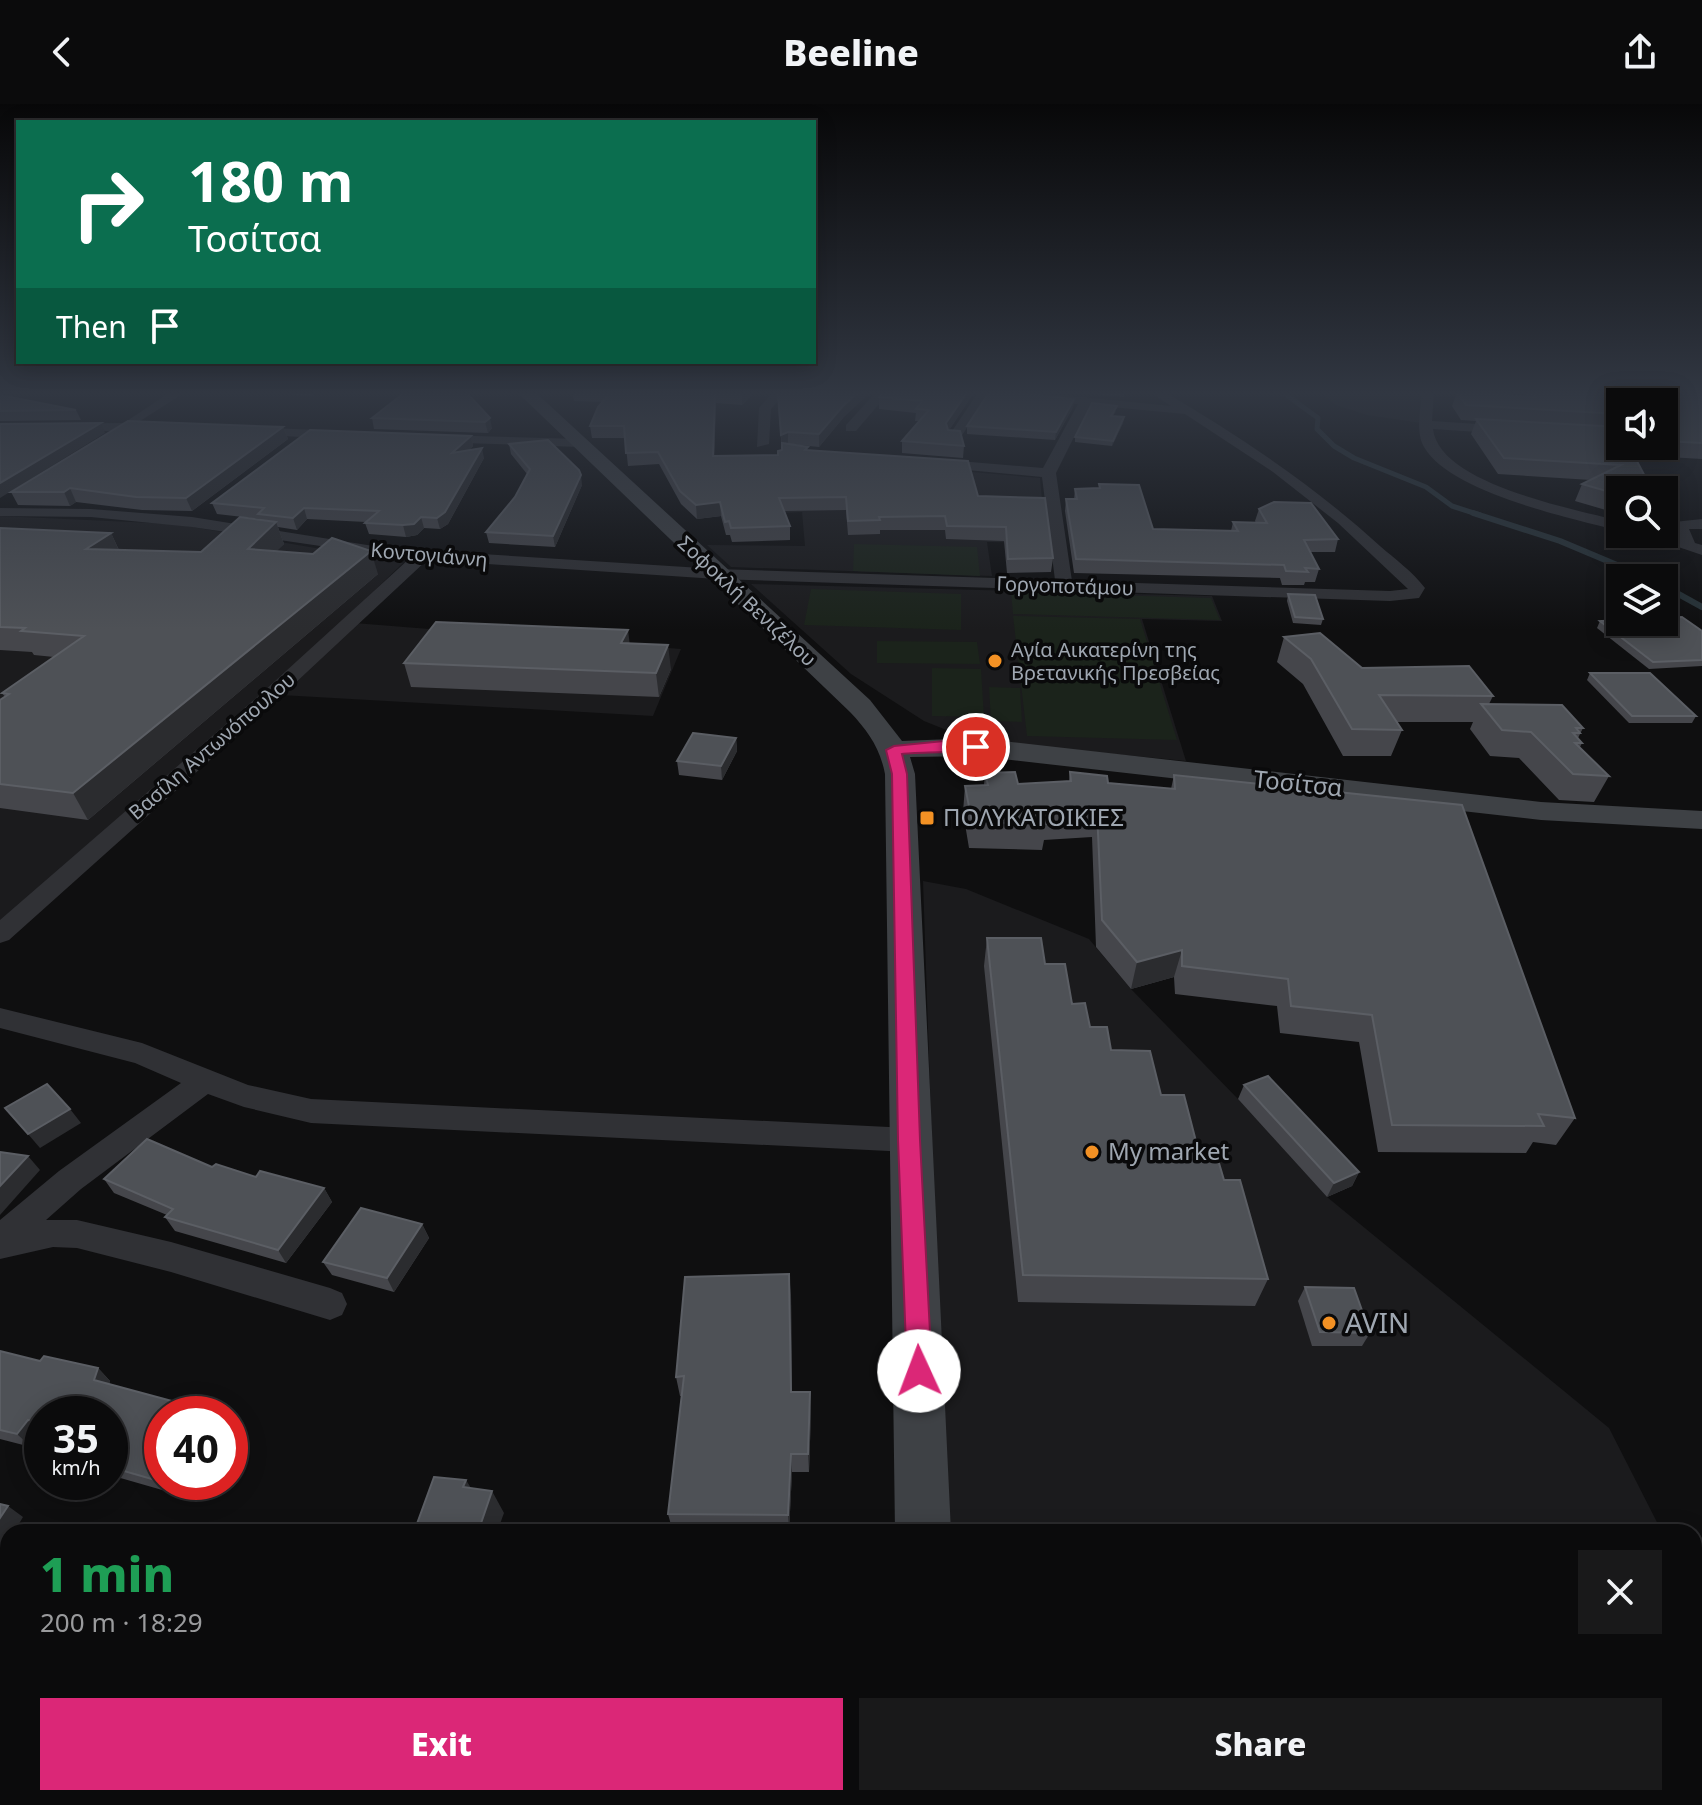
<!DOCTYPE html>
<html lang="en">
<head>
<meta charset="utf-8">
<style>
  :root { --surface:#0b0b0c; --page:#19191a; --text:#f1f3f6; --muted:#9a9b9d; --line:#2b2b2d; --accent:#db2777 }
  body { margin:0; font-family:"Noto Sans",sans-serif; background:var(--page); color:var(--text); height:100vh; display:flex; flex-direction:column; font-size:30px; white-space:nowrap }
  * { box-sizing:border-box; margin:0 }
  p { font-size:26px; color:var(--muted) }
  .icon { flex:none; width:44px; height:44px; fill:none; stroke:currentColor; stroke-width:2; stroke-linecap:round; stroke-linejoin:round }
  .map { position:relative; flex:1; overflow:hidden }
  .details { position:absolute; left:0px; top:1420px; width:1702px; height:282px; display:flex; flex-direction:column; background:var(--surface); border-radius:24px 24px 0 0; box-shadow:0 4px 20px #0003,0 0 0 2px var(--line) }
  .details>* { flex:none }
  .guide { position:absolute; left:16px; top:16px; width:800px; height:244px; border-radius:0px; box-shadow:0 4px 20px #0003,0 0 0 2px var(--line); background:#0b6e4f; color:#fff; overflow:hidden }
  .fabs { position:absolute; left:1606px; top:284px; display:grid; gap:16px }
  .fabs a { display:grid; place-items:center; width:72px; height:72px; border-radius:0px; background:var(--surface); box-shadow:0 4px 20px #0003,0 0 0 2px var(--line); font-size:40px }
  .speed { position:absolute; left:24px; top:1292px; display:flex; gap:16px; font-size:40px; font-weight:700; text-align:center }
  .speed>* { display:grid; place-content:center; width:104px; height:104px; border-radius:50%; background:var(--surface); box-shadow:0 4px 20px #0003,0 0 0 2px var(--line); line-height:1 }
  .speed small { font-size:20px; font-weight:400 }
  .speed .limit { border:12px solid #d22; background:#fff; color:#111 }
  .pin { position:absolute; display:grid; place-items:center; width:68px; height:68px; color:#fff; margin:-34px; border:4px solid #fff; border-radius:50%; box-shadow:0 2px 8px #0007 }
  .me { position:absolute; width:88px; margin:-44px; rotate:358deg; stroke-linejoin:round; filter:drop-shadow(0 0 6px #0008) }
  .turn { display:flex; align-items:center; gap:28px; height:168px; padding:0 40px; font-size:36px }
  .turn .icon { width:104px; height:104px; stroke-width:2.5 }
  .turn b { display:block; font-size:56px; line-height:68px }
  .then { display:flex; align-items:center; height:76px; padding:0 40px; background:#0003; gap:16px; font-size:30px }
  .round { display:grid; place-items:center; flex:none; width:84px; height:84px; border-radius:0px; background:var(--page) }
  .summary { display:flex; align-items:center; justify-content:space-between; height:136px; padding:0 40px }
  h1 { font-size:48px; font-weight:800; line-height:60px; color:#1e9e55 }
  .action { display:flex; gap:16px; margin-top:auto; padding:16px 40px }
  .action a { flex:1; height:92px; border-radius:0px; background:var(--accent); color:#fff; font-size:32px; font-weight:800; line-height:92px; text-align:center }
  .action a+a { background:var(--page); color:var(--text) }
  header { display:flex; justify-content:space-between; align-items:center; height:104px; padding:0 40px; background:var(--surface); font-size:36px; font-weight:800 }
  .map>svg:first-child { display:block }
  .built { fill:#1b1b1d }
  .green { fill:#1b231b }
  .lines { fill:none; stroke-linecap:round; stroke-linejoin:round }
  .stream-far1 { stroke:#283338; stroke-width:5 }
  .stream { stroke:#283338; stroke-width:6 }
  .street { fill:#303135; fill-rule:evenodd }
  .secondary { fill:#3e4145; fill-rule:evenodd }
  .wall { fill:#45464b }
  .shaded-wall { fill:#2b2c2f }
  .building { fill:#4e5156; stroke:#5b5e64; stroke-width:2 }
  .route { fill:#db2777; stroke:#8e194d; stroke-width:2 }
  .poi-dot { fill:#f39124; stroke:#0a0a0b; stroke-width:3 }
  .labels { text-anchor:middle; stroke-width:7; stroke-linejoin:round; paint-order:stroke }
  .far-street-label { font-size:20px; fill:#9fa7b1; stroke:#0a0a0b }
  .far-poi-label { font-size:20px; fill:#9fa7b1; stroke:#0a0a0b; text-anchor:start }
  .street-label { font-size:24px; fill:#9fa7b1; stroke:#0a0a0b }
  .poi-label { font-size:24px; fill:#9fa7b1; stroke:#0a0a0b; text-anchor:start }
  .near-poi-label { font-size:28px; fill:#9fa7b1; stroke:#0a0a0b; text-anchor:start }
</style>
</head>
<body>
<header><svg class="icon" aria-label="back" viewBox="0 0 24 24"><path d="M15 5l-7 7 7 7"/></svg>Beeline<svg class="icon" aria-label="share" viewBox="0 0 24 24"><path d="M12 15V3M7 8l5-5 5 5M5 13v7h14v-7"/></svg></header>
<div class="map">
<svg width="1702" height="1701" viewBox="0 0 1702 1701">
  <rect width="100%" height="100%" fill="#0f0f10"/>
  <!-- built -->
  <g class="built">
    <path d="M1318,287H1423L1421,319L1367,311L1336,301Z"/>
    <path d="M774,351L1040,374L1046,439L987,438L992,472L731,463L707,441L805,442L802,408L738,411Z"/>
    <path d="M0,412L175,420L403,459L342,518L681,545L653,612L263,590L0,818Z"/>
    <path d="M751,480L1212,492L1222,517L1142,515L1186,657L1031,642L949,627L924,617L851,570Z"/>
    <path d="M923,777L966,785L1089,835L1131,885L1238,995L1327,1093L1609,1324L1662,1428H945Z"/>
  </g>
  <!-- green -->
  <g class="green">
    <path d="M854,440L977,443L980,472L853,467Z"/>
    <path d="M811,485L961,490V526L804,521Z"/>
    <path d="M1011,488L1211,494L1220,516L1013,510Z"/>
    <path d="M1013,512L1140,515L1177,636L1027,632Z"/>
    <path d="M877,537L977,538L980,560L877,559Z"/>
    <path d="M932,564L981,565L984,613L932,612Z"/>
    <path d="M989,583L1020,584L1022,618L991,617Z"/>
  </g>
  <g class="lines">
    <!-- stream-far1 -->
    <path class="stream-far1" d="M1281,287L1318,314L1317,325L1334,342L1354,354L1426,383L1452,402L1480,411"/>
    <!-- stream -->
    <g class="stream">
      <path d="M1473,409L1560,437L1648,474"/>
      <path d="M1664,482L1702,503"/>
    </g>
    <!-- street -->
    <g class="street">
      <path d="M172,287H187L137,319L157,320V326C147,328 127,331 119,327L0,328V320L124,319Z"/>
      <path d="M774,287H787L771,305L769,340L757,343L759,304Z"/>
      <path d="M877,287H890L856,327H846V321Z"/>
      <path d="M975,287H1022L1171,302L1148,287H1163C1241,333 1313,381 1380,442C1395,455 1413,468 1425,484L1419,494L1390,497L717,475L427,456L277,596L9,836L0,839V816L263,588L409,455L192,423L91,413L0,412V404L91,405L192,413L386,444L717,465L1055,476L1042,373L935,363L928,359L935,355L1043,364L1078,300L988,291L959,336H949L948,333L977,290ZM1090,301L1185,310L1273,368L1338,419L1408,485L1390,487L1072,477L1056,369Z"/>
      <path d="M1422,287H1434L1432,317L1508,322L1514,326L1508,330L1433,325C1439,380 1574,405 1620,417V427C1570,414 1451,389 1424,343C1415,327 1421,304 1422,287Z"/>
      <path d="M251,323L340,327L346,331L340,335L246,330L245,327Z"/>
      <path d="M439,331L580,335L587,339L580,343L434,338V332Z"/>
      <path d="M1702,415V425H1689L1695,439L1702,441V451L1640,430H1664L1677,434L1671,421L1674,418Z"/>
      <path d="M0,904L142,939L248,981L311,995L909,1024L920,1027L924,1036L920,1045L909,1048L311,1019L244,1003L208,990L81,1085L46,1116H77L171,1138L330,1184L342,1189L347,1200L342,1211L330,1216L171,1168L77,1144L53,1143L0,1155V1116L59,1067L181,979L135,959L0,924Z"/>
      <path d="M343,1694H420L423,1701H346Z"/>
    </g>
    <!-- secondary -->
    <g class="secondary">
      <path d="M516,287H534L870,596L902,637L976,634L1541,698L1702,707V725L1541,716L976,652L910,653L915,670L951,1428H895L885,670C880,644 868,627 850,608Z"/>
      <rect x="897" y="1694" width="66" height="7"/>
    </g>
  </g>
  <!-- wall -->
  <g class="wall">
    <path d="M233,287H321L313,292Z"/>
    <path d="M465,287L492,324L488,329L374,325L372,314Z"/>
    <path d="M572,287H756L742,301L716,299L714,352L778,351L782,346L778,301L843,314L819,343L790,340L808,346L978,392L1053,454L1051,468L1007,469L1004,437L946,435L945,426H880V430L848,431L846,406L784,407L790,422V436L732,438L730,431H726L721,412L697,415L681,400L659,360L628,362L625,334H592L590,322L603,298L574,297Z"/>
    <path d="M884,287H974L973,290L949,326L964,342L963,354L902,349V337L920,317H915L916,309L879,305V293Z"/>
    <path d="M1060,287H1125L1124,293Z"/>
    <path d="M1526,287H1606L1609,297L1620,298V342H1664V298L1645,289V287H1702V355L1634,351L1649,380L1646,386H1620V407L1616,409L1575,397L1582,380L1591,376L1498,370L1471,330L1476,317L1461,316L1452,302L1457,288L1527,292Z"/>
    <path d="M0,291L76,306L81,316L0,317Z"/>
    <path d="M1074,295L1073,303L1055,336L967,330V322Z"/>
    <path d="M1116,307L1113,312L1124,313L1123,319L1112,342L1075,338V333Z"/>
    <path d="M283,323L288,335L192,407L142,406L76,398L70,402L18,401L11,388Z"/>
    <path d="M471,332L473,342L469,346L484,354L448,420L440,425L424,424L417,431L406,433L369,430L365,419L366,418L307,415L297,426L278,423L284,440L276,447L378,470L88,716L0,704V596L5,593L2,589L54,553L34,551L32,548L0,546V424L111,429L119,446L201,448L260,415L217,410L212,399Z"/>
    <path d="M509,340L582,381L555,443L489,439L486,428L515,393L527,370L511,350Z"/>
    <path d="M1099,380L1153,425L1231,427L1233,418L1256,419L1255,417L1259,405L1338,435L1335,448H1310L1319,465L1315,478H1305L1304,481H1282L1280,474L1074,469L1065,407L1066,395H1074L1075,385L1099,384Z"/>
    <path d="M1288,490L1323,515L1321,521L1293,519L1287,497Z"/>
    <path d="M1600,517L1702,527V562L1649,565L1597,524Z"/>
    <path d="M1284,533L1362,564L1493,592L1489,600L1583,624L1578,634L1582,639L1580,643L1609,672L1594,698L1559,696L1519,654L1490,652L1470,625L1473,618H1396L1402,626L1391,652H1343L1303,580L1277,558Z"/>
    <path d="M630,539L671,565L659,593L411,583L404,559Z"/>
    <path d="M1590,569L1696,612L1692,619H1629L1587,576Z"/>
    <path d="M736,634L737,647L722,676L679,671L677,657Z"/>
    <path d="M1070,668L1108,679L1171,685L1174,671L1575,1014L1556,1041L1533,1038L1526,1049L1378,1048L1359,938L1280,929L1277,902L1175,890L1174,873L1131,885L1096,843L1092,733L1044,736L1042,746L969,744L963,708L965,682L984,681L985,669L1018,680L1069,677Z"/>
    <path d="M987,834L1045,860L1090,923L1111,946L1161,991L1199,1049L1224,1076L1268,1175L1255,1202L1018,1198L984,862Z"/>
    <path d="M1244,981L1359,1068L1352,1082L1327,1093L1238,995Z"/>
    <path d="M212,1063L256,1073L324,1084L332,1098L286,1159L175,1127L165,1113L167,1111L114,1089L104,1075Z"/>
    <path d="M422,1120L429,1134L394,1188L332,1171L323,1158Z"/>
    <path d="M1305,1183L1370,1229L1362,1242H1312L1298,1197Z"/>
    <path d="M791,1190L792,1288L811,1308L809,1368H792L789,1428H673L668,1410L682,1292H680L676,1273Z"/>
    <path d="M0,1247L40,1257L98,1264L110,1277L109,1280L201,1378L190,1394L110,1371V1310H42V1329L31,1343L0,1335Z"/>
    <path d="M1058,1694H1163L1164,1701H1059Z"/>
  </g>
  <!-- shaded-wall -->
  <g class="shaded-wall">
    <path d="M312,287H321L313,292Z"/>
    <path d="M744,287H756L742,301V290Z"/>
    <path d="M860,287H872L843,314L819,343V330L843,302Z"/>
    <path d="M968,287H974L973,290L946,331V319Z"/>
    <path d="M715,288L716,299L714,365L713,352Z"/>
    <path d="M1074,295L1073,303L1055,336L1056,328Z"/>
    <path d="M1124,313L1123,319L1112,342L1113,337Z"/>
    <path d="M490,314L492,324L488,329L485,318Z"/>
    <path d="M101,319L105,329L0,394V379Z"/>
    <path d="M283,323L288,335L192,407L186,394Z"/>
    <path d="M788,328V340L782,343L781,331Z"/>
    <path d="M471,332L473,342L455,359L452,349Z"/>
    <path d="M482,344L484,354L448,420L440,425L437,414Z"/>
    <path d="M581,371L582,381L555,443L553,432Z"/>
    <path d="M70,384L76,398L70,402L64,388Z"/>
    <path d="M720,398L721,412L697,415L696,401Z"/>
    <path d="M304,404L307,415L297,426L293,414Z"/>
    <path d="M421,413L424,424L417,431L406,433L403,421Z"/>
    <path d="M276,418L284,440L257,467L248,445Z"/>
    <path d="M111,429L121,451L86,445Z"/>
    <path d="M371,447L378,470L88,716L73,689Z"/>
    <path d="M628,526L631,550L621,539Z"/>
    <path d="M668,541L671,565L659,593L656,569Z"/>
    <path d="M736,634L737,647L722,676L721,662Z"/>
    <path d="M1182,846L1174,873L1131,885L1137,858Z"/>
    <path d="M70,1005L81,1019L40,1044L28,1030Z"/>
    <path d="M28,1052L40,1066L0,1111V1082Z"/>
    <path d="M1359,1068L1352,1082L1327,1093L1334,1079Z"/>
    <path d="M324,1084L332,1098L286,1159L278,1146Z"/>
    <path d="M422,1120L429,1134L394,1188L387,1174Z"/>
    <path d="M789,1170L791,1190L792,1308L791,1288Z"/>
    <path d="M98,1264L110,1277L106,1289L94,1276Z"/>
    <path d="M810,1288L811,1308L809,1368L808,1350Z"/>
    <path d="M28,1316L42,1329L31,1343L17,1330Z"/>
    <path d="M230,1317L236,1324L230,1333Z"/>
    <path d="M791,1350L792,1368L789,1428L788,1411Z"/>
    <path d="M466,1376L479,1397L463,1383Z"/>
    <path d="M181,1378H201L190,1394L178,1383Z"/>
    <path d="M492,1387L504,1409L497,1428H478Z"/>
    <path d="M8,1402L23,1413L14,1428H8V1436L0,1449V1414Z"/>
    <path d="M8,1644V1694H16L12,1701H0V1659Z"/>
  </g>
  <!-- building -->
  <g class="building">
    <path d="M411,287H465L490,314L485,318L372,314L404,289Z"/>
    <path d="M612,287H744L742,290L715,288L713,352L778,351V347L782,346V339L808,343L805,346L968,357L978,392L1045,394L1053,454L1008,455L1006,423L947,422L945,412L879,413L880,416L848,417L846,393L779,394L790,422L731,424L729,417L725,418L720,398L696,401L680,387L658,348L626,349L624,322H590L598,303Z"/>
    <path d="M780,287H860L843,302L819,330L788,328L781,331L778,290Z"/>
    <path d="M884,287H968L946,319L948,326L960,327L964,342L902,337L929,306L916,305L922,297L879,293Z"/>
    <path d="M990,287H997L1074,295L1056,328L967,322Z"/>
    <path d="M1534,287H1606L1609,297L1631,298H1620V310L1466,301L1457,288L1535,293Z"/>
    <path d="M1647,287H1702V339L1664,337V298H1636Z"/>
    <path d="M0,291L76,306L0,307Z"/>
    <path d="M1092,299L1117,302L1111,312L1124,313L1113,337L1075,333Z"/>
    <path d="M1476,315L1620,323V342H1629L1649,380L1637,386H1620V391L1582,380L1621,361L1504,354Z"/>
    <path d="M128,317L283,323L186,394L136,393L70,384L64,388H11Z"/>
    <path d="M101,319L0,379V320Z"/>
    <path d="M310,326L471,332L452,349L482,344L445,408L437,414L421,413L414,420L403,421L365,419L379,407L304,404L293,414L258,410L264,404L212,399Z"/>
    <path d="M548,336L579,366L581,371L553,432L486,428L515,393L530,365L509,340Z"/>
    <path d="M1099,380L1139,381L1153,425L1238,427L1233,418L1267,419L1259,405L1274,398L1311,399L1338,435L1304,436L1319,465L1305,464L1308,468L1286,467L1284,461L1076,455L1066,395H1077L1075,385L1100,384Z"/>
    <path d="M240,413L276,418L248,445L313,450L332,434L371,447L73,689L0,680V596L9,590L2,589L84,532L21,527L25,524L0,523V424L111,429L86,445L201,448Z"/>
    <path d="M1288,490L1315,491L1323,515L1295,513Z"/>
    <path d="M1682,513L1702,527V556L1653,558L1600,517L1620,516V518H1664V514Z"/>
    <path d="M436,518L628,526L621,539L668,541L656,569L404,559Z"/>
    <path d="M1320,529L1362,564L1469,562L1493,592L1379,591L1402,626L1352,625L1311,555L1284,533Z"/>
    <path d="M1590,569H1650L1696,612H1632Z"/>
    <path d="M1481,600L1562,601L1583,624H1576L1580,629H1573L1582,639H1575L1609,672L1573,670L1531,628L1502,626Z"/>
    <path d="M693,629L736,634L721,662L677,657Z"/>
    <path d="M1015,668L1018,680L1071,677L1070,668L1107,672L1108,679L1175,685L1174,671L1462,701L1575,1014L1538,1010L1544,1022L1392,1021L1372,911L1291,902L1288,875L1182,862V846L1137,858L1102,816L1097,707L1043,709L1046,720L972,718L965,682L988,681L985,669Z"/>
    <path d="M987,834H1041L1045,860H1065L1072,900L1085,899L1090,923H1107L1111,946L1150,947L1161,991H1184L1199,1049H1216L1224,1076H1240L1268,1175L1023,1171Z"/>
    <path d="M1268,972L1359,1068L1334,1079L1244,981Z"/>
    <path d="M47,980L70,1005L28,1030L5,1004Z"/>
    <path d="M147,1035L212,1063L216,1060L256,1073L260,1067L324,1084L278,1146L165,1113L173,1105L104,1075Z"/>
    <path d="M0,1048L28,1052L0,1082Z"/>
    <path d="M361,1104L422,1120L387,1174L323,1158Z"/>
    <path d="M789,1170L791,1288H810L808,1350H791L788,1411L668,1410L684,1272L676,1273L685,1173Z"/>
    <path d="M1305,1183L1354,1184L1370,1229L1320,1228Z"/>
    <path d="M0,1247L40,1257L44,1252L98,1264L94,1276L220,1310H162V1378L110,1363V1310H42V1320L28,1316L17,1330L0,1326Z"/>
    <path d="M434,1373L466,1376L463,1383L492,1387L478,1428H414Z"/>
    <path d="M162,1378H181L178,1383Z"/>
    <path d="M0,1400L8,1402L0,1414Z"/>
    <path d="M0,1585L8,1586V1644L0,1659Z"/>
    <path d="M1066,1694H1163L1164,1701H1067Z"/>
    <path d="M131,1696L194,1701H129Z"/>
  </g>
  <!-- sky -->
  <linearGradient id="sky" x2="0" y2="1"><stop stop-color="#080809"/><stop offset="0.55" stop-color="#313742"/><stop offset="1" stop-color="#313742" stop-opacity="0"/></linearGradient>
  <rect width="1702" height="526" fill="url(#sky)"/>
  <!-- route -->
  <path class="route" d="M944,637L976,639L983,643C976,649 917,648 902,650L907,670L920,1036L932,1267L928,1276L919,1280L910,1276L907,1267L898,1036L892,670L886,646L894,642Z"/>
  <!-- markers -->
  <g class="poi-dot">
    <circle cx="995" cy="557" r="8"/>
    <rect x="919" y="706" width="16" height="16" rx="4"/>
    <circle cx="1092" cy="1048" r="8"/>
    <circle cx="1329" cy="1219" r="8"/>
  </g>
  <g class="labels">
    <!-- far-street labels -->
    <g class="far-street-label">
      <text transform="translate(429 451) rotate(5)" y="7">Κοντογιάννη</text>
      <text transform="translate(1065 482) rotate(2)" y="7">Γοργοποτάμου</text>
      <text transform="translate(747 497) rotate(43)" y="7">Σοφοκλή Βενιζέλου</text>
      <text transform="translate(212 642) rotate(-41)" y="7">Βασίλη Αντωνόπουλου</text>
    </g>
    <!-- far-poi labels -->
    <g class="far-poi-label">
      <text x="1011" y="553">Αγία Αικατερίνη της<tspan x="1011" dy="23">Βρετανικής Πρεσβείας</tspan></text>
    </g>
    <!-- street labels -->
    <g class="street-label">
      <text transform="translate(1298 680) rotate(6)" y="8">Τοσίτσα</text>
    </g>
    <!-- poi labels -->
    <g class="poi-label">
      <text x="943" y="722">ΠΟΛΥΚΑΤΟΙΚΙΕΣ</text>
      <text x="1108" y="1056">My market</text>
    </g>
    <!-- near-poi labels -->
    <g class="near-poi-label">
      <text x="1345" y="1229">AVIN</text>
    </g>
  </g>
</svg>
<div class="fabs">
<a><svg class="icon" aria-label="sound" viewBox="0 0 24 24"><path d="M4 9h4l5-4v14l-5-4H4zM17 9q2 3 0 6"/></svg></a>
<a><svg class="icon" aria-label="search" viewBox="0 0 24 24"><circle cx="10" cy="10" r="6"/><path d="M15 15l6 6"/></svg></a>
<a><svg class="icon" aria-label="layers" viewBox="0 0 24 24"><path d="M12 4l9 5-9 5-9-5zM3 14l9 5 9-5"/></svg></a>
</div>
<div class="speed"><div>35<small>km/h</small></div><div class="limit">40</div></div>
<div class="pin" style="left:976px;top:643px;background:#d93025"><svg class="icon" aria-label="arrive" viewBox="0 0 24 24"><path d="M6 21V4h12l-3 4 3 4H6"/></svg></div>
<svg class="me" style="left:919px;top:1267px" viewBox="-20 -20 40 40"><circle r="19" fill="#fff"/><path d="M0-13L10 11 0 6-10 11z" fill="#db2777"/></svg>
<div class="guide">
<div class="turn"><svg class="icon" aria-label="right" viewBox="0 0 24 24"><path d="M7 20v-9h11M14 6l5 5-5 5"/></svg><div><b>180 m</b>Τοσίτσα</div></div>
<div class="then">Then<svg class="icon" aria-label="arrive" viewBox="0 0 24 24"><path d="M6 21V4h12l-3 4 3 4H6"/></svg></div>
</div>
<section class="details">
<div class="summary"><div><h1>1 min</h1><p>200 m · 18:29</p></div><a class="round"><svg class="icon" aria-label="close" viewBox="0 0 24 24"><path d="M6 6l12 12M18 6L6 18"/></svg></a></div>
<div class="action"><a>Exit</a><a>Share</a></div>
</section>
</div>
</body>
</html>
